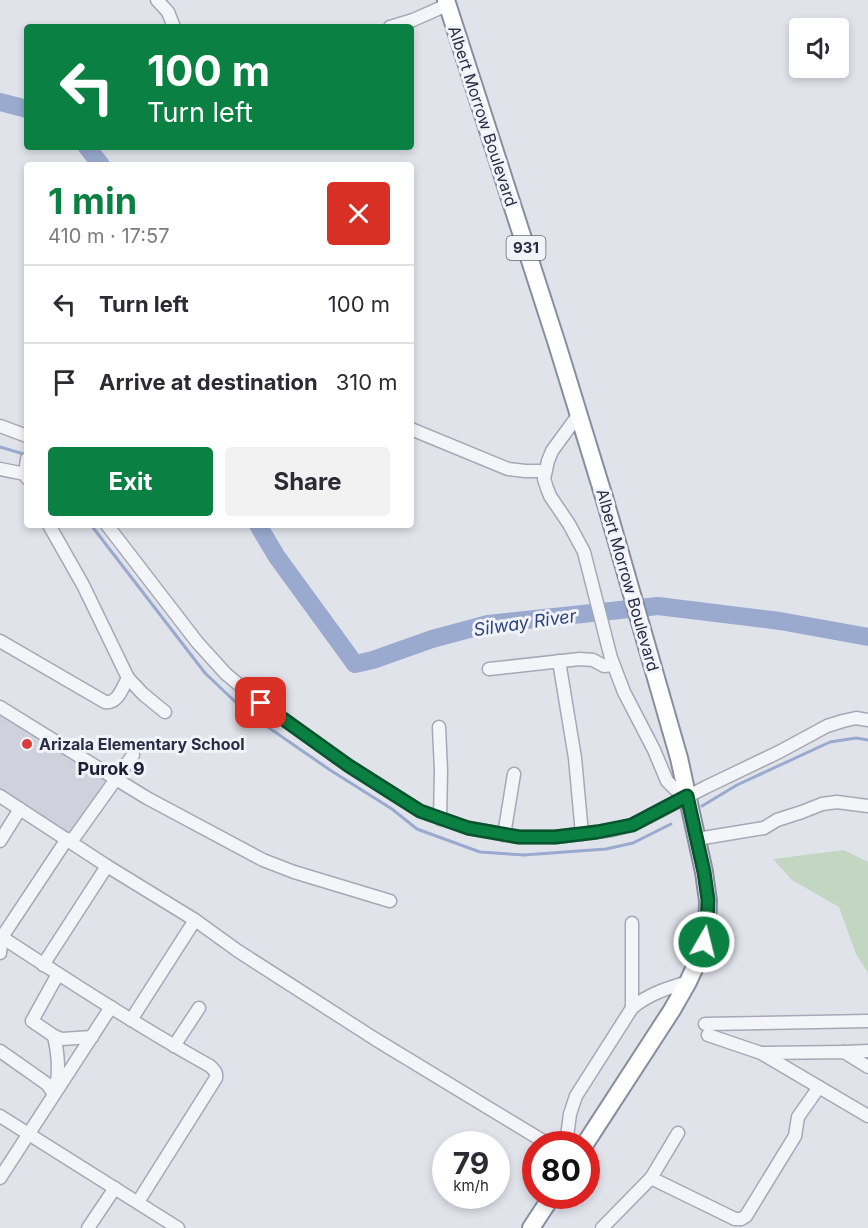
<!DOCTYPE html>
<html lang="en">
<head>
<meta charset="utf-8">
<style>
  :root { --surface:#fff; --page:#f2f2f3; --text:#2b2b33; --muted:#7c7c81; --line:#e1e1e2; --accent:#0b8043 }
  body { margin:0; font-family:Inter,sans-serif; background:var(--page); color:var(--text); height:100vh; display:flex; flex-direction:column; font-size:22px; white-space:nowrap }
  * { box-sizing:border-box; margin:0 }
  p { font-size:20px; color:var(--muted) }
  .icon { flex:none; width:33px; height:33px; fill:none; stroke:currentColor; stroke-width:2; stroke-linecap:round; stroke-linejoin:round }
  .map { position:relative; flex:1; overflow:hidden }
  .drawer { position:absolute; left:24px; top:162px; width:390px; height:366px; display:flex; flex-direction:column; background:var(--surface); border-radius:6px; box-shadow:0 3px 9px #0003 }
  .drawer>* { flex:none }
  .hud { position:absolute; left:24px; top:24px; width:390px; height:126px; border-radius:6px; box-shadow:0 3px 9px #0003; background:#0b8043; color:#fff; overflow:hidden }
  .fabs { position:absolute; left:789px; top:18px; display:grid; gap:12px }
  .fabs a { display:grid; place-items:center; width:60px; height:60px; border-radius:6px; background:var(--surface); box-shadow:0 3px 9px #0003; font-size:30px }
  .speed { position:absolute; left:432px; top:1131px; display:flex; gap:12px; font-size:30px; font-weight:700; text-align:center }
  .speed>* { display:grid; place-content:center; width:78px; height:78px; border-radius:50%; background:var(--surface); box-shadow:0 3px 9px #0003; line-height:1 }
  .speed small { font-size:15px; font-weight:400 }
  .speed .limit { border:9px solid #d22; background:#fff; color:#111 }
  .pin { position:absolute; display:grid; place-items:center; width:51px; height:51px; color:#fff; margin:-26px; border-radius:12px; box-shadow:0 3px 9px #0006 }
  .me { position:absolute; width:66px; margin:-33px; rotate:8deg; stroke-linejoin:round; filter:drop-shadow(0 0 4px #0008) }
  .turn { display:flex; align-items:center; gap:21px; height:126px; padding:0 24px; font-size:27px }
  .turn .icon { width:78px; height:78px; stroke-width:2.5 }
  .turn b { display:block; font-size:42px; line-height:51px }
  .round { display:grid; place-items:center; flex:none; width:63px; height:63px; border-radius:6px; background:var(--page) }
  .head { display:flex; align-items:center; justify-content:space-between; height:102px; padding:0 24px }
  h1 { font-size:36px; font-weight:700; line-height:45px; color:var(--accent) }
  .button { display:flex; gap:12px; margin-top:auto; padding:12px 24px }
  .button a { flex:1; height:69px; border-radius:6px; background:var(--accent); color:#fff; font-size:24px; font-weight:700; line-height:69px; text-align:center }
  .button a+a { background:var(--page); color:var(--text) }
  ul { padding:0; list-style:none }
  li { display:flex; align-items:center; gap:18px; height:78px; padding:0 24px; border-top:2px solid var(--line) }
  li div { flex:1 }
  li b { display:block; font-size:22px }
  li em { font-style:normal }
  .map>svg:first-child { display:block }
  .built { fill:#cfd2dd }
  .green { fill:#c3d6c1 }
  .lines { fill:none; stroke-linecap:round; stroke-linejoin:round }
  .stream { stroke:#99aace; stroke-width:3 }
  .river { stroke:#99aace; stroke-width:18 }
  .minor-casing { stroke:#a5a9b6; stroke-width:15 }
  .highway-casing { stroke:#878da3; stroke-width:20 }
  .minor { stroke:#f4f5f9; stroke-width:12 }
  .highway { stroke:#fff; stroke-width:16 }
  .route-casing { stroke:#07532c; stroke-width:15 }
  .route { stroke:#0b8043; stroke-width:10 }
  .poi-dot { fill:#db3c3b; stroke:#f1f3f8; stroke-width:2 }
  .labels { text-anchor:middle; stroke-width:6; stroke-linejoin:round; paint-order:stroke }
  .shield { fill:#f1f3f8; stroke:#64687a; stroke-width:1.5 }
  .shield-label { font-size:15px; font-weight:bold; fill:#272d44 }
  .street-label { font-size:16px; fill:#272d44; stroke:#f1f3f8 }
  .poi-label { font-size:16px; font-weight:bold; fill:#272d44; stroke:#f1f3f8; text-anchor:start }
  .water-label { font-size:18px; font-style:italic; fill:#2d447c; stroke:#f1f3f8 }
  .neighbourhood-label { font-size:18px; font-weight:bold; fill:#1a1f35; stroke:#f1f3f8 }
</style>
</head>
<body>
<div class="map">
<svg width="868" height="1228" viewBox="0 0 868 1228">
  <rect width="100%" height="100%" fill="#e1e3eb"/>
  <!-- built -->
  <path class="built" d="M0,712L108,777L70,836L0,793Z"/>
  <!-- green -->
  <path class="green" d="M844,850L868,862V973L856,954L839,907L792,880L773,859Z"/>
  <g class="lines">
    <!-- stream -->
    <g class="stream">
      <path d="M0,447L27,455"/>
      <path d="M91,525L205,673L246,712L330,770L392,809L417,829L480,852L524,855L606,849L633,843L671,824"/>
      <path d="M702,806L737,785L830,742L856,738L868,740"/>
    </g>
    <!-- river -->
    <g class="river">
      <path d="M0,102L27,109"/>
      <path d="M87,147L101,165"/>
      <path d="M258,525L277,557L355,664L373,660L432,639L488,624L658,606L780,621L868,637"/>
    </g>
    <!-- minor casing -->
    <g class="minor-casing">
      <g id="minor">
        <path d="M157,0L168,12L174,27"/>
        <path d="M390,27L413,20L447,5"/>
        <path d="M579,414L552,451L548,461L544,479L547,488L550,496L569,524L584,552L611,658L624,692L654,750L667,781L675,789L686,791"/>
        <path d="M0,426L27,436"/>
        <path d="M411,429L508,469L525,471H545"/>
        <path d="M27,459L25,474L27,478"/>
        <path d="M0,469L25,474"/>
        <path d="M107,525L197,642L226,674L261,703L349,766L420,811L468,828L520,837H556L612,830L632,825L652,815L706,787L779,752L827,726L843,721L856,718L868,720"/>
        <path d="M0,641L105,702C118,704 122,688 128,678L83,585L49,525"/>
        <path d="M559,661L575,758L582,834"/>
        <path d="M489,669L580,659L593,660L604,666L613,665"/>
        <path d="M128,678L143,694L165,712"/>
        <path d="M0,707L116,779L133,755"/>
        <path d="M439,727L441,771L440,819"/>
        <path d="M0,796L107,866L195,920L238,951L375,1039L548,1144"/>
        <path d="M504,835L514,774"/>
        <path d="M697,839L764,828L777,820L802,812L822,804L837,802L868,806"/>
        <path d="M0,841L20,809"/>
        <path d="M71,842L116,779L147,798L263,860L294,872L390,901"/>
        <path d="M632,923V1008"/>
        <path d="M0,936C69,981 138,1026 210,1066C214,1070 217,1072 216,1078L138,1202"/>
        <path d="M0,953L2,937L67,839"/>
        <path d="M43,965L107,866"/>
        <path d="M58,974L32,1021L54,1036L62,1039L92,1037"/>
        <path d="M131,1020L195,920"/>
        <path d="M705,1024L868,1021"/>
        <path d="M708,1035L761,1053L868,1116"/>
        <path d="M54,1036C58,1053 60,1069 56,1087"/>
        <path d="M174,1046L199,1008"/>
        <path d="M0,1051L47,1084L54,1094"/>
        <path d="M844,1052L868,1051"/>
        <path d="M763,1053L844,1052L868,1067"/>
        <path d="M0,1116L178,1228"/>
        <path d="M566,1144L570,1114L576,1096L632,1008C648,994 668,988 688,982"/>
        <path d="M0,1178L111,1007"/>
        <path d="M651,1178L735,1219H741L746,1216L795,1136L798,1117L819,1087"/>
        <path d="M88,1228L115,1188"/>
        <path d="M602,1228L651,1178L678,1133"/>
      </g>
    </g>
    <!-- highway casing -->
    <g class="highway-casing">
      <g id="highway">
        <path d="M446,0L557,344L604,497L679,758L704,872L708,901L707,929L700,956L688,982L672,1010L585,1144"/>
        <path d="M531,1228L552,1196"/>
      </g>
    </g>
    <!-- minor -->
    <use href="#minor" class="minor"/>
    <!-- highway -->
    <use href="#highway" class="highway"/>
  </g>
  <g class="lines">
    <!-- route casing -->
    <g class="route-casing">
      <path id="route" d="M261,703L349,766L420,811L468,828L519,837H555L597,832L632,825L687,796L704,872L708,900L707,929L704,942"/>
    </g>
    <!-- route -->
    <use href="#route" class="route"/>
  </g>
  <!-- markers -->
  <circle class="poi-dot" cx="27" cy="744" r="6"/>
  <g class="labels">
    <!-- shield labels -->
    <rect class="shield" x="506.5" y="236" width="39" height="24" rx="4.5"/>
    <g class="shield-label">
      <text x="526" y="253">931</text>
    </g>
    <!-- street labels -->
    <g class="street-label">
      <text transform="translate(483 116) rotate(72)" y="6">Albert Morrow Boulevard</text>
      <text transform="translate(628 580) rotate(74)" y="6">Albert Morrow Boulevard</text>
    </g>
    <!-- poi labels -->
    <g class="poi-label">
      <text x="39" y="750">Arizala Elementary School</text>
    </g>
    <!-- water labels -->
    <g class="water-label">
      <text transform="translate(525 623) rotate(-8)" y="6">Silway River</text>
    </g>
    <!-- neighbourhood labels -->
    <g class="neighbourhood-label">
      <text x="111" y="775">Purok 9</text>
    </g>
  </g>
</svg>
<div class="fabs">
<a><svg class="icon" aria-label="sound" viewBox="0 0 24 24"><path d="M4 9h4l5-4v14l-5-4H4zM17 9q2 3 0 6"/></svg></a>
</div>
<div class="speed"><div>79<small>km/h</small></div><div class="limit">80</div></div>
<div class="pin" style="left:261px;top:703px;background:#d93025"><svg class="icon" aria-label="arrive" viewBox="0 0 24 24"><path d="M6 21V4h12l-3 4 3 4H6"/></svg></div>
<svg class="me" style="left:704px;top:942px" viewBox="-20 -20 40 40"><circle r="17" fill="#0b8043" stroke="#fff" stroke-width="3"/><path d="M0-11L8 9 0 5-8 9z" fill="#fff"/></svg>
<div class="hud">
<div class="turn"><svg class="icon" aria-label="left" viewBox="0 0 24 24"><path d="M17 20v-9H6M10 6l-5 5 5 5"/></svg><div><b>100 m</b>Turn left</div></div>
</div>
<section class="drawer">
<div class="head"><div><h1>1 min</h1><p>410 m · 17:57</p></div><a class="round" style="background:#d93025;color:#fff"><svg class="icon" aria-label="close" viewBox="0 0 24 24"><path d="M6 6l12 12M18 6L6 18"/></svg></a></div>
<ul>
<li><svg class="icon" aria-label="left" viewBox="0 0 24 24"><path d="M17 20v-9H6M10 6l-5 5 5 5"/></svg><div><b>Turn left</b></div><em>100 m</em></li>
<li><svg class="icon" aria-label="arrive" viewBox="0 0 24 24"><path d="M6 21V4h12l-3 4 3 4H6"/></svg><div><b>Arrive at destination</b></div><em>310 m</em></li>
</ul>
<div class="button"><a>Exit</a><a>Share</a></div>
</section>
</div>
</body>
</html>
